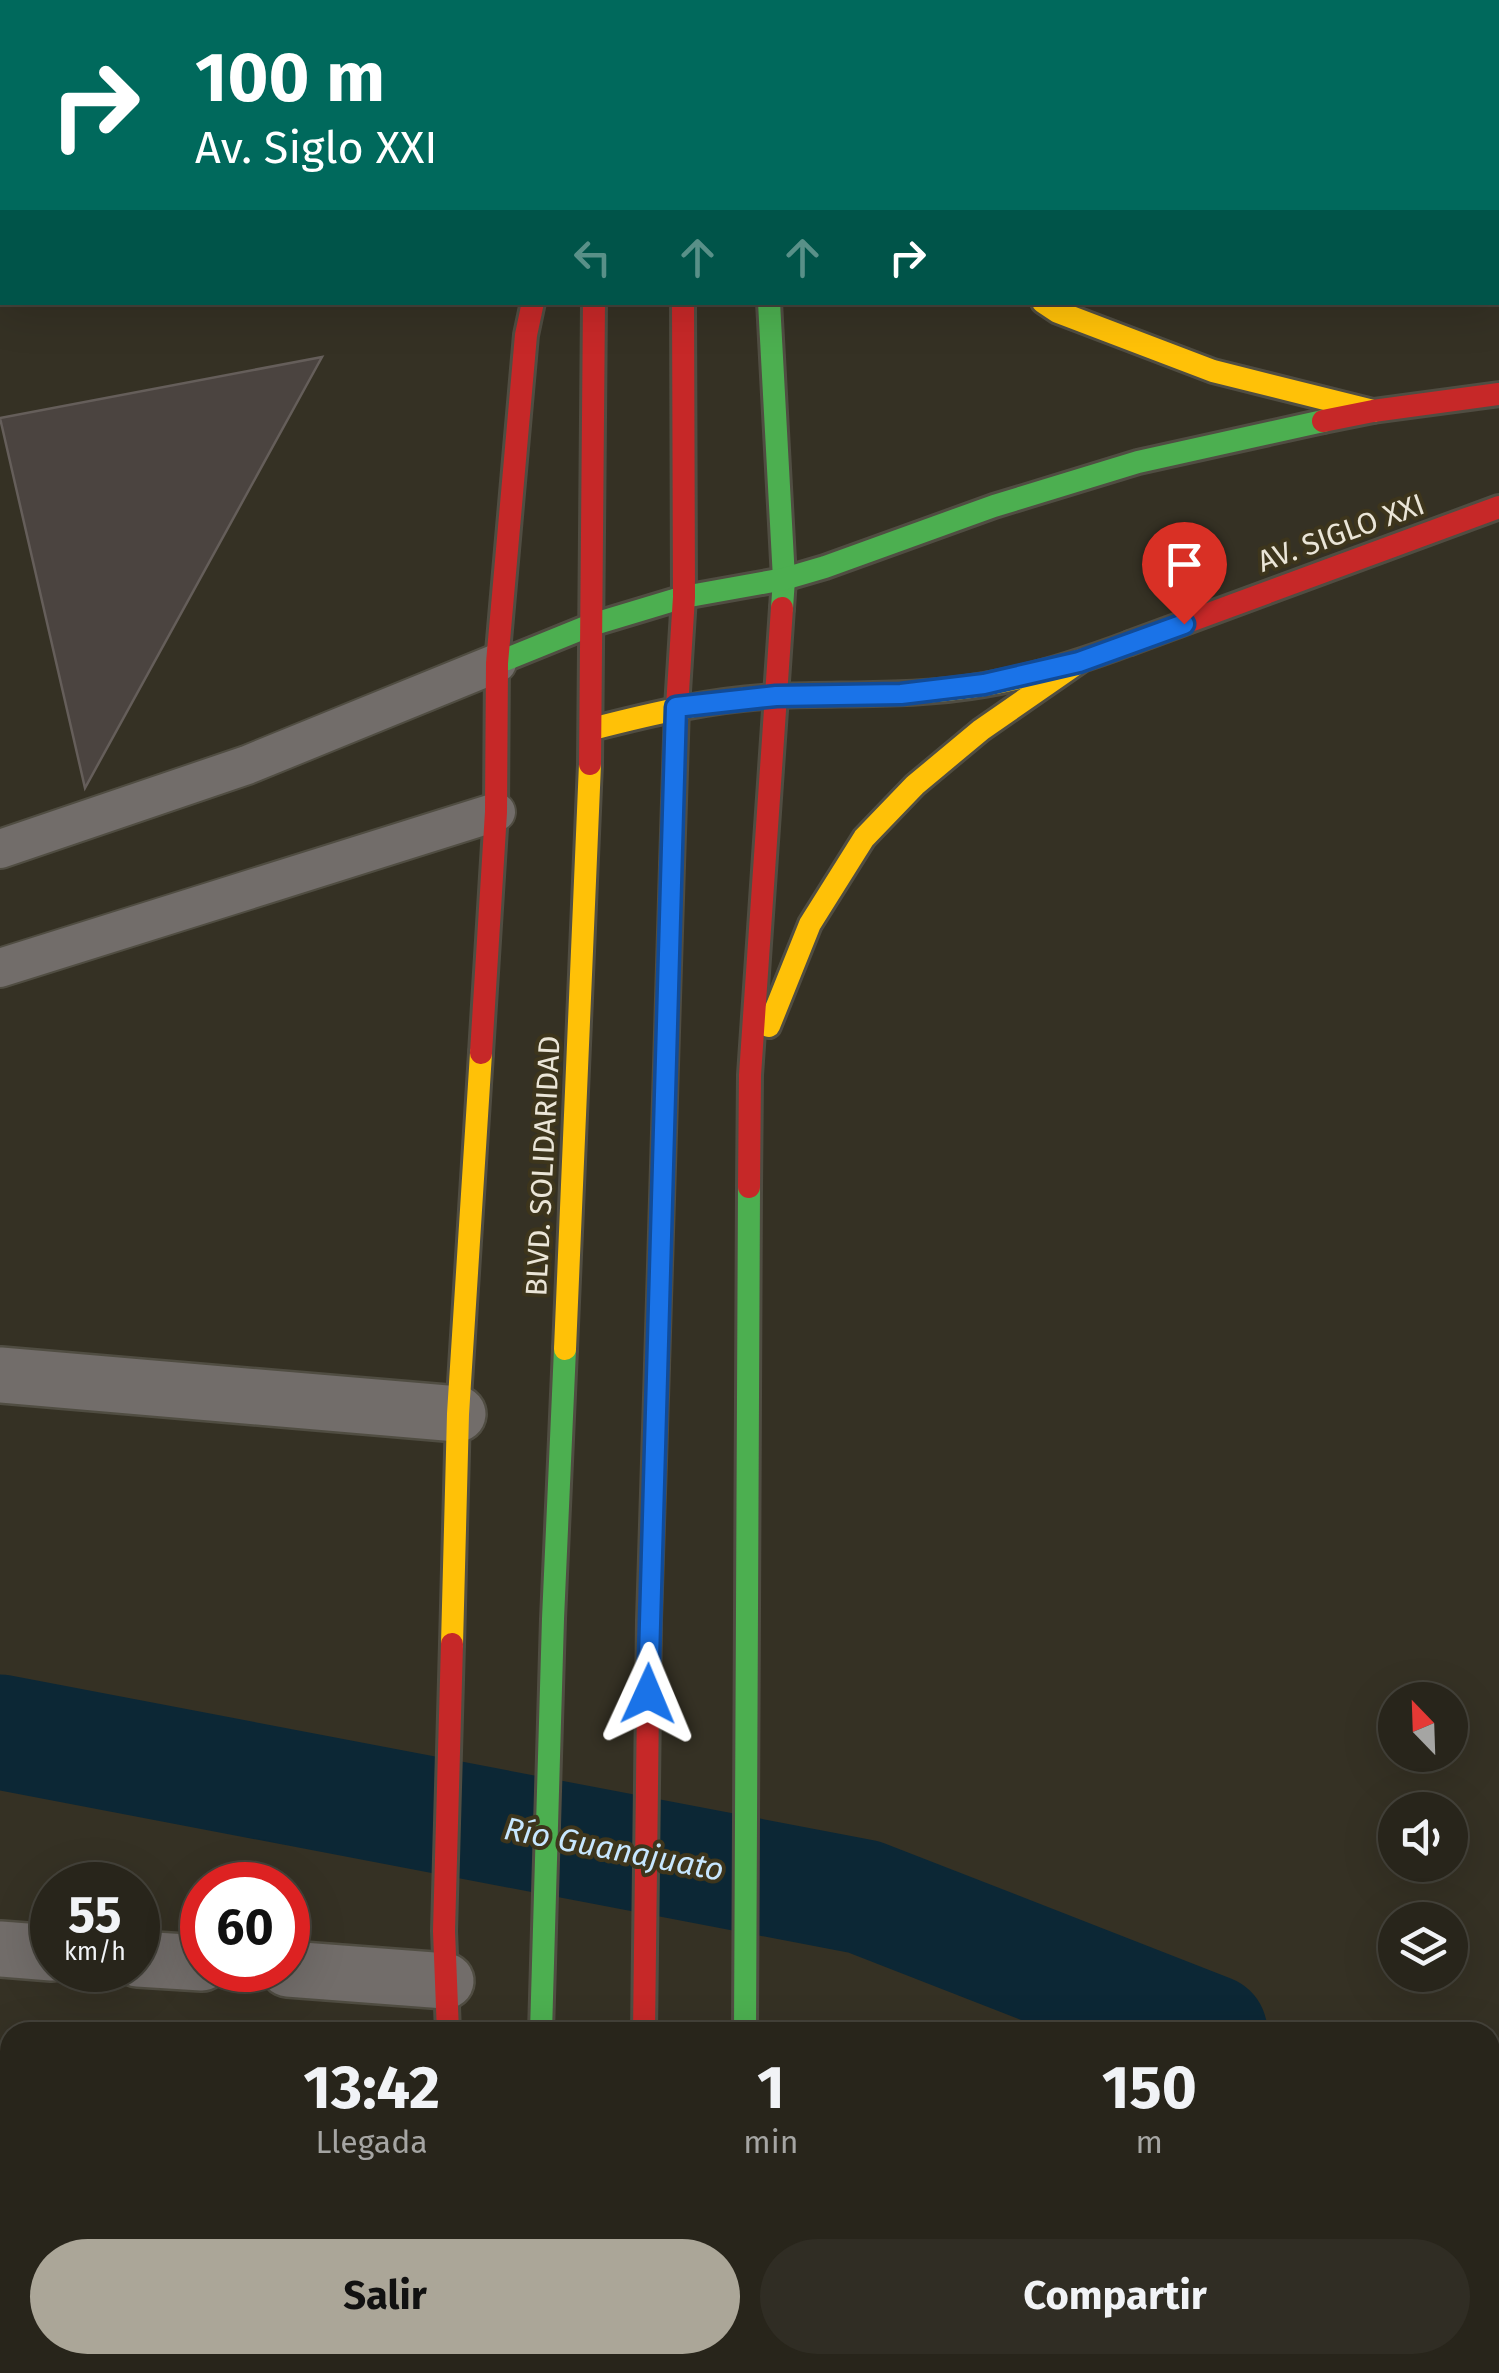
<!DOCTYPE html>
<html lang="es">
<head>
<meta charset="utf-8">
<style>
  :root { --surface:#28251b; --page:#302d24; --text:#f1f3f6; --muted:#a5a5a3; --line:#44423a; --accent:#aba698 }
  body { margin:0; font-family:"Fira Sans",sans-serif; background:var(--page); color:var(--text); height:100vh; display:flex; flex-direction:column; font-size:38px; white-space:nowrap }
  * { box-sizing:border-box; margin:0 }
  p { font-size:32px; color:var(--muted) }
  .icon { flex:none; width:55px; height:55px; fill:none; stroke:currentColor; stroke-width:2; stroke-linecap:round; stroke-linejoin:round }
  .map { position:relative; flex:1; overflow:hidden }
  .panel { position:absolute; left:0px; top:2022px; width:1500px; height:352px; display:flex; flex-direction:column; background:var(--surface); border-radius:30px 30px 0 0; box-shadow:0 10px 40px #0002,0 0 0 2px var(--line) }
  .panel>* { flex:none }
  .banner { position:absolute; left:0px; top:0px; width:1500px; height:305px; box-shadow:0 10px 40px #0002,0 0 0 2px var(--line); background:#00695c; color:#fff; overflow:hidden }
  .needle { width:65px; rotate:337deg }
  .fabs { position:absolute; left:1378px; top:1682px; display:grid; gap:20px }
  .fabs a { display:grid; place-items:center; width:90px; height:90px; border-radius:50%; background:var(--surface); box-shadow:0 10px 40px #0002,0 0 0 2px var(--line); font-size:50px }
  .speed { position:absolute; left:30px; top:1862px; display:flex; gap:20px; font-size:50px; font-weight:700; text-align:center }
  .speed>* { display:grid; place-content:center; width:130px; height:130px; border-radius:50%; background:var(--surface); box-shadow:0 10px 40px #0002,0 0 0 2px var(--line); line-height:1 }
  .speed small { font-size:25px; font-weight:400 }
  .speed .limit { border:15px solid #d22; background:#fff; color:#111 }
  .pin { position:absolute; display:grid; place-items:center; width:85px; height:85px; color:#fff; margin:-102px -42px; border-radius:50% 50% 50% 0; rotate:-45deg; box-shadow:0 0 10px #0007 }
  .pin .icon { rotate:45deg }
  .me { position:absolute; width:110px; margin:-55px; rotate:1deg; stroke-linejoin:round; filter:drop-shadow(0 0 8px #0008) }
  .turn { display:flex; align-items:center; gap:35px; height:210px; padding:0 30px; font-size:45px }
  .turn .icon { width:130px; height:130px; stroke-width:2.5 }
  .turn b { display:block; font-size:70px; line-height:85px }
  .lanes { display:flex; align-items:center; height:95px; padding:0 30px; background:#0003; justify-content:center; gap:50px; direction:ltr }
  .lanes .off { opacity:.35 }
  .eta { display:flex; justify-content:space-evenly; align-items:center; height:170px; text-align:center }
  .eta b { font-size:60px; font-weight:700; line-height:70px }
  .primary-button { display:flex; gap:20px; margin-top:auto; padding:20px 30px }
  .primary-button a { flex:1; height:115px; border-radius:60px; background:var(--accent); color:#111; font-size:40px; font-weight:700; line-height:115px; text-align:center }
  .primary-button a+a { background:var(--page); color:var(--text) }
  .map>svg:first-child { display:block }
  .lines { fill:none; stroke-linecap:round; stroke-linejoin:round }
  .river { stroke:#0c2735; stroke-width:115 }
  .building { fill:#4b4440; stroke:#655e5a; stroke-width:2.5 }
  .lane-casing { stroke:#504d42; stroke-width:42 }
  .street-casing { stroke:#504d42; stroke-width:60 }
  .fast-casing { stroke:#504d42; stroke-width:28 }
  .slow-casing { stroke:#504d42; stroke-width:28 }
  .jam-casing { stroke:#504d42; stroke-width:28 }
  .lane { stroke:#726d6a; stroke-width:38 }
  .street { stroke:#726d6a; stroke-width:55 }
  .fast { stroke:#4caf50; stroke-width:22 }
  .slow { stroke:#ffc107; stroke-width:22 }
  .jam { stroke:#c62828; stroke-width:22 }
  .route-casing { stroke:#114b97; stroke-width:25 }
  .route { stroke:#1a73e8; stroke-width:18 }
  .labels { text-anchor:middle; stroke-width:8; stroke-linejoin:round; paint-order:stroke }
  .street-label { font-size:30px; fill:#eae5d7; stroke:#3d351c }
  .water-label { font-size:32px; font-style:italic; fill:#c7e7ff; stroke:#3d351c }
</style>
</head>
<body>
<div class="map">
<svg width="1499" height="2373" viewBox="0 0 1499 2373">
  <rect width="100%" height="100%" fill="#353124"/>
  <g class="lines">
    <!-- river -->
    <g class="river">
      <path d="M0,1732L864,1897L1210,2032"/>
      <path d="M1490,2142L1499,2146"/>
    </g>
  </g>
  <!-- building -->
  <path class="building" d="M322,357L85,788L0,418Z"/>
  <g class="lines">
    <!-- lane casing -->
    <g class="lane-casing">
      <g id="lane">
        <path d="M0,849L247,765L497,663"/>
        <path d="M0,968L496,812"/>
      </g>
    </g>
    <!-- street casing -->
    <g class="street-casing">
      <g id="street">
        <path d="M0,1375L458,1414"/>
        <path d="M0,1949L52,1953"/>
        <path d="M138,1959L202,1963"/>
        <path d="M288,1969L446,1981"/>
      </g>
    </g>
    <!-- fast casing -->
    <g class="fast-casing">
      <g id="fast">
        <path d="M595,0V2"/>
        <path d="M743,0L744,2"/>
        <path d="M769,302L784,579L782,608"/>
        <path d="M497,663L591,625L684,597L784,579L825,567L994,506L1138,462L1323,421"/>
        <path d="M657,1366L672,865"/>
        <path d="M541,2032L553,1619L565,1349"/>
        <path d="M745,2032L749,1187"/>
        <path d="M483,2365L485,2373"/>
        <path d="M643,2373L644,2365"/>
      </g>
    </g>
    <!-- slow casing -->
    <g class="slow-casing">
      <g id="slow">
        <path d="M681,0V2"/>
        <path d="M1043,302L1058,312L1213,371L1373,411"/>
        <path d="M592,729C654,713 714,699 779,696C847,693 916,697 984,685C1033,677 1082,661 1130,643"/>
        <path d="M769,1026L810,924L864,838L915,785L981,730L1079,662"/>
        <path d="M565,1349L590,764"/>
        <path d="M452,1644L458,1414L481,1053"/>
      </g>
    </g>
    <!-- jam casing -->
    <g class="jam-casing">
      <g id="jam">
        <path d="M1323,421L1373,411L1499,394"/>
        <path d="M1130,643L1499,507"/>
        <path d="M590,764L594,302"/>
        <path d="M672,865L677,707L684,597L683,302"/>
        <path d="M481,1053L496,812L497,663L526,335L533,302"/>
        <path d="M749,1187L750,1075L782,608"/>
        <path d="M448,2032L444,1931L452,1644"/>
        <path d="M644,2032L649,1620L657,1366"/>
        <path d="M527,2365V2373"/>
        <path d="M744,2365V2373"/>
      </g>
    </g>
    <!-- lane -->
    <use href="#lane" class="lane"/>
    <!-- street -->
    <use href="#street" class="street"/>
    <!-- fast -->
    <use href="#fast" class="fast"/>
    <!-- slow -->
    <use href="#slow" class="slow"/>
    <!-- jam -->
    <use href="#jam" class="jam"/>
  </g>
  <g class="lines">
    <!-- route casing -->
    <g class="route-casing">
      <path id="route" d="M648,1694L676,707L776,696L901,694L984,684L1079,662L1184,624"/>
    </g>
    <!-- route -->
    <use href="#route" class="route"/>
  </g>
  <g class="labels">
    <!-- street labels -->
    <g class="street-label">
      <text transform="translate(1341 533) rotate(-20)" y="10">AV. SIGLO XXI</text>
      <text transform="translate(543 1166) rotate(-87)" y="10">BLVD. SOLIDARIDAD</text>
    </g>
    <!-- water labels -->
    <g class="water-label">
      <text transform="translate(614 1849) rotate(11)" y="11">Río Guanajuato</text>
    </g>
  </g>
</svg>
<div class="fabs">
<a><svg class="needle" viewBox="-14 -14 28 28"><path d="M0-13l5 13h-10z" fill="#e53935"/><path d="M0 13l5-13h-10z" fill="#a5a5a3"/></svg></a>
<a><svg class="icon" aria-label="sound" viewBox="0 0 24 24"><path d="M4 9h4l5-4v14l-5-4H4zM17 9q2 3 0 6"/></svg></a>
<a><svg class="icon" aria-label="layers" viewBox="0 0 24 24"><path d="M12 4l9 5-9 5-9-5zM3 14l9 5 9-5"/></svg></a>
</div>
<div class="speed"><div>55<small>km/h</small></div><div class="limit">60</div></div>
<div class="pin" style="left:1184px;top:624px;background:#d93025"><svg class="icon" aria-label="arrive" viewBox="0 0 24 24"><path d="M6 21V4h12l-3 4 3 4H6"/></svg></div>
<svg class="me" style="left:648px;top:1694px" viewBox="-20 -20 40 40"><path d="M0-17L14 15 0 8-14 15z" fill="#1a73e8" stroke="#fff" stroke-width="4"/></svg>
<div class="banner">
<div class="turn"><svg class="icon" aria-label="right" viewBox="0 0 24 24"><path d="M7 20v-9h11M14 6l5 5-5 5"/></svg><div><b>100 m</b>Av. Siglo XXI</div></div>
<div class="lanes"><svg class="icon off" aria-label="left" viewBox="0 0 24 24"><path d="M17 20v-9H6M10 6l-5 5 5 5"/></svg><svg class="icon off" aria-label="ahead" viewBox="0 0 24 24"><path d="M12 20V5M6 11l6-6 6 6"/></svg><svg class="icon off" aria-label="ahead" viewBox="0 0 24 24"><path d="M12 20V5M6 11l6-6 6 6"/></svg><svg class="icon" aria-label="right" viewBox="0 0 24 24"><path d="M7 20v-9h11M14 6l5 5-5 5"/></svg></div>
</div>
<section class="panel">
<div class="eta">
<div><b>13:42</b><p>Llegada</p></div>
<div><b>1</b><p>min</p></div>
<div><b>150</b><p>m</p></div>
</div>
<div class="primary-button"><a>Salir</a><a>Compartir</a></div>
</section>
</div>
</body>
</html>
